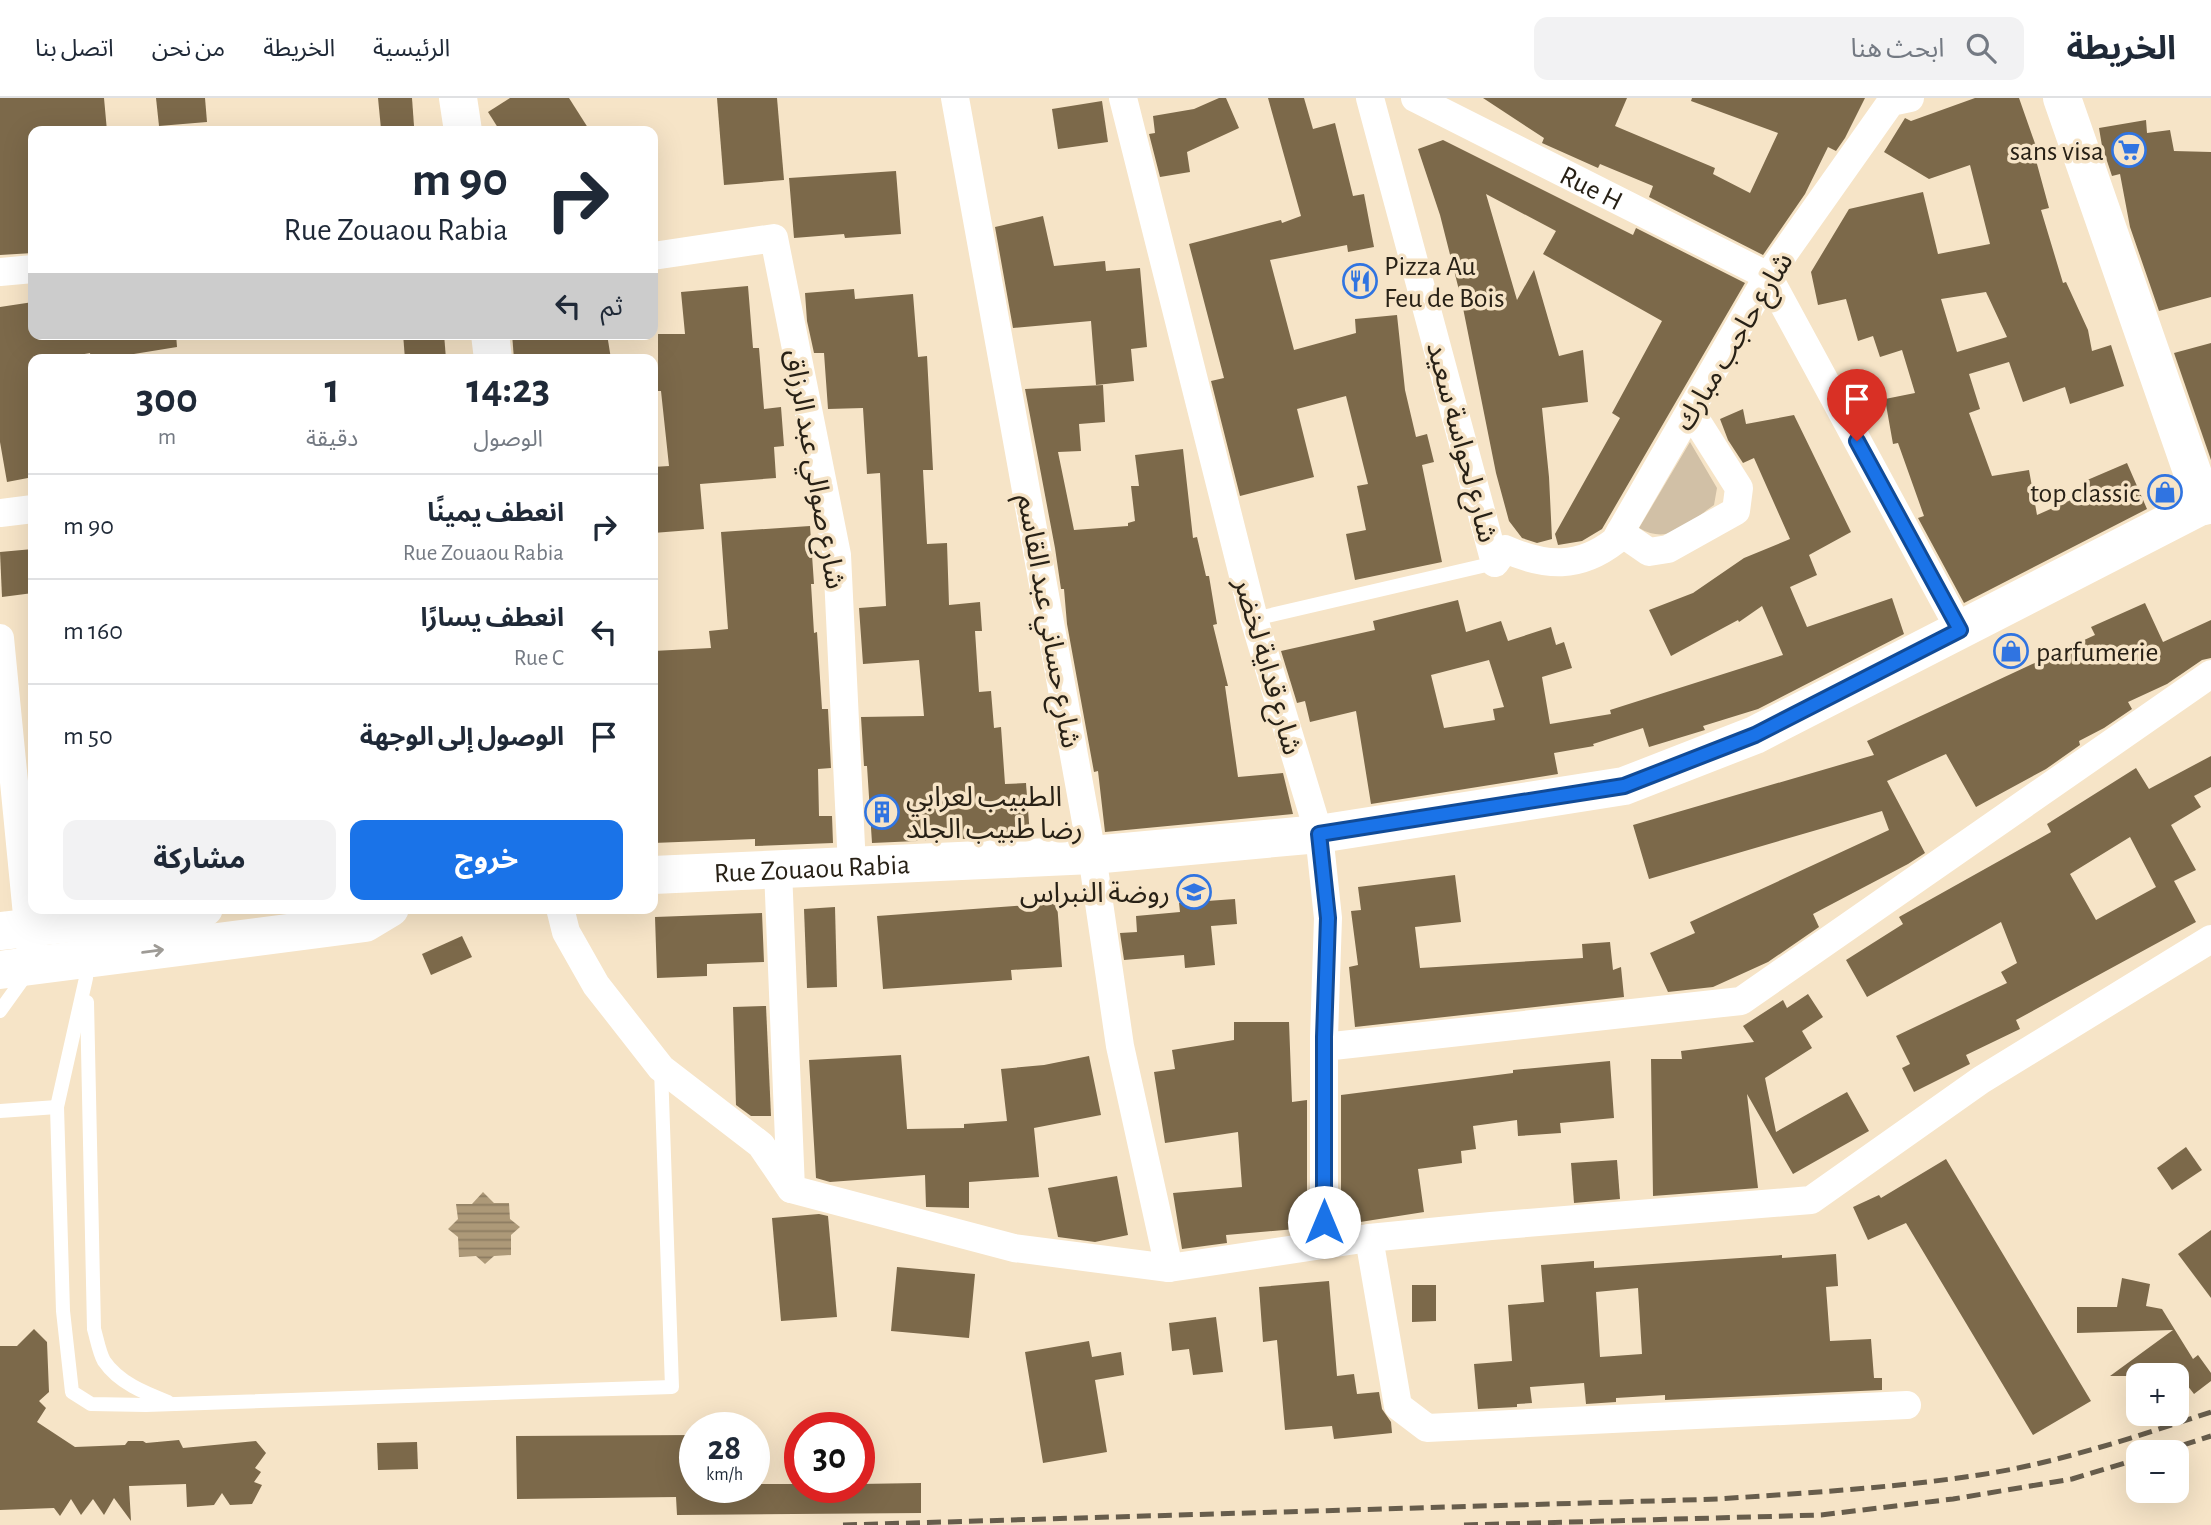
<!DOCTYPE html>
<html lang="ar">
<head>
<meta charset="utf-8">
<style>
  :root { --surface:#fff; --page:#f2f2f3; --text:#1f2937; --muted:#747a83; --line:#e0e1e3; --accent:#1a73e8 }
  body { margin:0; font-family:"Alegreya Sans","Noto Sans Arabic",sans-serif; background:var(--page); color:var(--text); direction:rtl; height:100vh; display:flex; flex-direction:column; font-size:26px; white-space:nowrap }
  * { box-sizing:border-box; margin:0 }
  p { font-size:23px; color:var(--muted) }
  .icon { flex:none; width:38px; height:38px; fill:none; stroke:currentColor; stroke-width:2; stroke-linecap:round; stroke-linejoin:round }
  .map { position:relative; flex:1; overflow:hidden; direction:ltr }
  .drawer { position:absolute; left:28px; top:256px; width:630px; height:560px; display:flex; flex-direction:column; background:var(--surface); border-radius:14px; box-shadow:0 7px 28px #0002; direction:rtl }
  .drawer>* { flex:none }
  .top-card { position:absolute; left:28px; top:28px; width:630px; height:214px; border-radius:14px; box-shadow:0 7px 28px #0002; direction:rtl; background:#fff; color:var(--text); overflow:hidden }
  .controls { position:absolute; left:2126px; top:1265px; display:grid; gap:14px }
  .controls a { display:grid; place-items:center; width:63px; height:63px; border-radius:14px; background:var(--surface); box-shadow:0 7px 28px #0002; font-size:35px }
  .speed { position:absolute; left:679px; top:1314px; display:flex; gap:14px; font-size:35px; font-weight:700; text-align:center }
  .speed>* { display:grid; place-content:center; width:91px; height:91px; border-radius:50%; background:var(--surface); box-shadow:0 7px 28px #0002; line-height:1 }
  .speed small { font-size:18px; font-weight:400 }
  .speed .limit { border:10px solid #d22; background:#fff; color:#111 }
  .pin { position:absolute; display:grid; place-items:center; width:60px; height:60px; color:#fff; margin:-72px -30px; border-radius:50% 50% 50% 0; rotate:-45deg; box-shadow:0 0 7px #0007 }
  .pin .icon { rotate:45deg }
  .me { position:absolute; width:77px; margin:-38px; rotate:0deg; stroke-linejoin:round; filter:drop-shadow(0 0 5px #0008) }
  .turn { display:flex; align-items:center; gap:24px; height:147px; padding:0 35px; font-size:32px }
  .turn .icon { width:91px; height:91px; stroke-width:2.5 }
  .turn b { display:block; font-size:49px; line-height:60px }
  .then { display:flex; align-items:center; height:66px; padding:0 35px; background:#0003; gap:14px; font-size:26px }
  .eta { display:flex; justify-content:space-evenly; align-items:center; height:119px; text-align:center }
  .eta b { font-size:42px; font-weight:700; line-height:49px }
  .primary-button { display:flex; gap:14px; margin-top:auto; padding:14px 35px }
  .primary-button a { flex:1; height:80px; border-radius:14px; background:var(--accent); color:#fff; font-size:28px; font-weight:700; line-height:80px; text-align:center }
  .primary-button a+a { background:var(--page); color:var(--text) }
  ul { padding:0; list-style:none }
  li { display:flex; align-items:center; gap:21px; height:105px; padding:0 35px; border-top:2px solid var(--line) }
  li div { flex:1 }
  li b { display:block; font-size:26px }
  li em { font-style:normal }
  header { display:flex; align-items:center; gap:42px; box-sizing:border-box; height:98px; padding:0 35px; background:var(--surface); border-bottom:2px solid var(--line) }
  header strong { font-size:33px }
  nav { display:flex; gap:38px; margin-inline-start:auto; font-size:24px }
  .search { width:490px; height:63px; background:var(--page); display:flex; align-items:center; gap:18px; box-sizing:border-box; padding:0 24px; border-radius:14px; color:var(--muted); font-size:26px }
  .map>svg:first-child { display:block }
  .garden { fill:#d1c0a6 }
  .water { fill:url(#water-rules) }
  .building { fill:#7c694a; fill-rule:evenodd }
  .lines { fill:none; stroke-linecap:round; stroke-linejoin:round }
  .lane { stroke:#fff; stroke-width:14 }
  .street { stroke:#fff; stroke-width:28 }
  .secondary { stroke:#fff; stroke-width:38 }
  .rail { stroke:#675d4c; stroke-width:5; stroke-dasharray:14 7; stroke-linecap:butt }
  .oneway { stroke:#9e9b96 }
  .route-casing { stroke:#114b97; stroke-width:18 }
  .route { stroke:#1a73e8; stroke-width:12 }
  .labels { text-anchor:middle; stroke-width:7; stroke-linejoin:round; paint-order:stroke }
  .poi-label { font-size:28px; fill:#282116; stroke:#f6e4c7; text-anchor:end }
  .street-label { font-size:28px; fill:#282116; stroke:#f6e4c7 }
</style>
</head>
<body>
<header>
<strong>الخريطة</strong>
<div class="search"><svg class="icon" aria-label="search" viewBox="0 0 24 24"><circle cx="10" cy="10" r="6"/><path d="M15 15l6 6"/></svg>ابحث هنا</div>
<nav><a>الرئيسية</a><a>الخريطة</a><a>من نحن</a><a>اتصل بنا</a></nav>
</header>
<div class="map">
<svg width="2211" height="1427" viewBox="0 0 2211 1427">
  <defs>
    <pattern id="water-rules" width="6" height="5" patternUnits="userSpaceOnUse" patternTransform="scale(1.75)"><rect width="6" height="5" fill="#ad9978"/><path d="M0 2.5h6" fill="none" stroke="#8d7c61"/></pattern>
  </defs>
  <rect width="100%" height="100%" fill="#f6e4c7"/>
  <!-- garden -->
  <path class="garden" d="M1690,344L1717,390L1714,407C1689,424 1670,448 1639,430Z"/>
  <!-- water -->
  <path class="water" d="M483,1094L494,1105H509L510,1121L520,1129L511,1137V1157L494,1158L485,1166L476,1158L459,1159L458,1139L448,1131L458,1121L456,1106H472Z"/>
  <!-- building -->
  <g class="building">
    <path d="M0,0H104L107,33H33V155L0,157Z"/>
    <path d="M156,0H205L207,24L159,28Z"/>
    <path d="M378,0H412L414,28L381,31Z"/>
    <path d="M510,0H569L590,33H500L488,14Z"/>
    <path d="M717,0H777L784,82L724,87Z"/>
    <path d="M1219,0H1226L1239,30L1187,54L1190,74L1160,79L1149,36L1155,35L1153,18L1194,11Z"/>
    <path d="M1268,0H1304L1313,31L1335,25L1353,98L1364,96L1374,149L1348,154L1347,147L1270,162L1294,252L1356,235L1355,221L1397,217L1405,292L1416,339L1427,336L1434,364L1422,367L1442,464L1355,482L1346,436L1366,432L1357,388L1368,386L1346,298L1297,311L1314,379L1240,398L1211,283L1224,280L1189,146L1281,122L1282,125L1301,118Z"/>
    <path d="M1483,0H1627L1615,28L1715,70L1713,76L1750,95L1778,35L1691,3L1692,0H1865L1845,40L1836,53L1828,49L1805,96L1763,157L1649,99L1653,88L1600,66L1598,70L1542,45L1544,40Z"/>
    <path d="M1975,0H2019L2038,54L2034,55L2049,110L2041,112L2063,185L2066,184L2088,232L2092,253L2111,247L2124,288L2070,306L2065,289L2023,304L2009,264L1969,276L1980,311L1969,315L1992,378L2029,372L2037,417L2089,394L2085,383L2127,365L2147,411L1964,505L1918,420L1924,418L1898,345L1893,346L1885,301L1915,295L1902,252L1880,259L1873,238L1858,243L1846,201L1818,207L1811,174L1849,111L1923,94L1938,156L1990,146L1970,67L1929,81L1884,54L1905,20L1911,23ZM1986,194L2007,239L1957,254L1941,201Z"/>
    <path d="M1102,3L1108,44L1058,51L1052,11Z"/>
    <path d="M2146,22L2147,35L2170,32L2174,53L2211,54V199L2159,213L2130,129L2120,76L2112,78L2102,48L2099,30Z"/>
    <path d="M1443,42L1633,137L1636,130L1745,185L1602,431L1582,443L1558,447L1555,436L1620,320L1612,315L1662,223L1543,156L1556,133L1486,96L1517,202L1534,172L1559,258L1583,252L1588,304L1542,310L1549,379L1552,441L1537,445L1522,440L1509,423L1496,375L1461,200L1440,117L1418,51Z"/>
    <path d="M896,73L901,136L845,140L844,136L794,140L789,80Z"/>
    <path d="M1043,118L1054,168L1105,163L1106,173L1140,170L1147,249L1131,251L1134,283L1096,287L1091,223L1013,230L995,129Z"/>
    <path d="M748,188L753,250H759L764,311L781,309L784,348L774,349L776,380L700,386L704,431L653,435V369L669,368L661,293H658V236H685L681,194Z"/>
    <path d="M854,191L855,201L913,196L918,259L927,258L933,372H923L927,446L947,445L949,507L980,504L982,533H975L979,594L991,593L994,630L1001,629L1005,686L1026,685L1030,738L872,745L867,668H864L861,619L924,618L919,562L863,566L859,510L886,508L880,375L867,376L863,310L828,311L824,255H814L807,223L805,195Z"/>
    <path d="M33,204V236H176L177,249L103,261H91L90,255L57,261H33V379L7,384L0,344V209Z"/>
    <path d="M403,236H444L446,261H405Z"/>
    <path d="M512,236H607L611,261H514Z"/>
    <path d="M2211,245V362L2174,255Z"/>
    <path d="M1103,287L1105,324L1079,326L1081,353L1058,354L1074,432L1128,428V425L1135,423L1131,388H1139L1135,357L1183,351L1193,440L1197,439L1206,478H1209L1217,526L1213,527L1228,588H1225L1238,679L1283,675L1293,716L1105,734L1098,673L1094,674L1067,526L1064,491H1061L1055,450L1025,291Z"/>
    <path d="M1743,311L1746,326L1794,317L1851,434L1809,457L1817,477L1790,489L1807,529L1892,500L1904,536L1758,611L1703,628L1705,632L1649,649L1643,630L1593,646L1594,648L1554,655L1558,676L1371,706L1356,613L1310,624L1305,603L1297,605L1281,553L1375,532L1373,523L1458,502L1466,534L1501,523L1508,543L1551,529L1556,547L1564,544L1572,570L1542,579L1550,626L1611,616L1610,612L1783,557L1762,508L1739,524L1738,522L1671,558L1649,512L1693,495L1744,460L1790,441L1754,360L1743,365L1728,342L1720,321ZM1489,562L1504,609L1493,611L1495,622L1444,630L1431,577Z"/>
    <path d="M810,428L814,486H811L814,535L817,534L822,611H828L831,670L818,671L819,718H832L833,745L755,748V741L653,745V553L711,550L709,533L728,531L721,434Z"/>
    <path d="M33,451V495L2,499L0,454Z"/>
    <path d="M2145,505L2163,544L2211,522V560L2202,562L2167,586L2128,604L2132,611L2104,630L2079,643L2080,647L2046,671L1976,709L1946,656L1887,683L1925,755L1908,766L1813,816L1819,829L1768,864L1713,889L1668,894L1650,855L1695,835L1690,824L1889,732L1882,713L1649,781L1633,727L1874,657L1867,643L2095,537L2091,529Z"/>
    <path d="M2211,658V689L2194,698L2201,709L2171,727L2196,772L2174,783L2196,824L2016,922L2020,931L1966,957L1970,966L1914,994L1902,970L1910,966L1896,938L2007,885L2001,874L2017,865L2001,824L1867,899L1846,862L1903,826L1899,819L2051,734L2047,726L2136,670L2149,691ZM2130,739L2156,789L2096,822L2070,776Z"/>
    <path d="M1455,777L1461,824L1415,829L1420,870L1583,860L1582,846L1610,844L1613,872L1621,869L1624,899L1355,929L1349,869L1358,867L1351,813L1361,812L1358,789Z"/>
    <path d="M1235,801L1237,826L1211,828L1215,867L1185,870L1184,857L1124,862L1120,835L1137,834L1136,818L1180,814L1179,805Z"/>
    <path d="M1057,805L1062,869L1011,872L1012,882L883,891L877,818Z"/>
    <path d="M835,809L837,889L807,890L804,811Z"/>
    <path d="M762,815L764,864L707,866V878L657,880L655,819Z"/>
    <path d="M462,838L472,859L431,877L422,856Z"/>
    <path d="M1808,896L1823,919L1802,933L1812,950L1765,980L1776,1034L1847,994L1869,1033L1793,1076L1747,996L1758,1090L1653,1098L1651,961H1682L1681,953L1754,944L1743,928L1783,902L1787,910Z"/>
    <path d="M766,908L771,1018H751L736,1007L733,909Z"/>
    <path d="M1234,924H1289L1292,1004L1307,1002V1130L1226,1137L1227,1145L1182,1151L1173,1095L1242,1089L1238,1034L1165,1045L1154,974L1175,971L1172,952L1234,942Z"/>
    <path d="M901,957L907,1031L964,1030V1026L1007,1023L1001,971L1044,967L1089,958L1101,1017L1034,1030L1039,1079L969,1084V1110L926,1109L925,1077L830,1084L816,1080L809,962Z"/>
    <path d="M1610,963L1614,1020L1560,1025L1561,1035L1518,1038L1517,1022L1473,1028L1476,1051L1461,1053L1462,1065L1418,1071L1424,1114L1341,1127V997L1513,975V972Z"/>
    <path d="M2186,1049L2202,1072L2172,1092L2157,1070Z"/>
    <path d="M1946,1061L2091,1303L2033,1337L1906,1125L1868,1142L1853,1109L1879,1097L1881,1100Z"/>
    <path d="M1617,1062L1620,1101L1574,1105L1571,1065Z"/>
    <path d="M1117,1078L1128,1137L1095,1144L1058,1139L1048,1090Z"/>
    <path d="M819,1116L828,1118L837,1219L781,1223L772,1120Z"/>
    <path d="M2211,1132V1200L2178,1156Z"/>
    <path d="M1836,1156L1838,1188L1826,1189L1830,1243L1871,1241L1874,1280H1882V1292L1665,1302V1297L1616,1300V1304L1586,1306L1584,1285L1530,1289L1532,1305L1517,1306V1309L1478,1311L1474,1266L1512,1263L1508,1207L1544,1204L1541,1167L1594,1163V1170L1782,1157V1160ZM1638,1190L1642,1256L1600,1259L1596,1194Z"/>
    <path d="M897,1169L975,1176L969,1240L891,1233Z"/>
    <path d="M2122,1180L2150,1186L2146,1208L2162,1211L2193,1261L2198,1257L2211,1275V1283L2194,1296L2180,1278H2110L2173,1232L2077,1235V1209H2117Z"/>
    <path d="M1329,1183L1337,1278L1354,1276L1357,1296L1379,1294L1382,1311L1391,1324L1392,1335L1334,1341L1332,1328L1285,1332L1277,1242L1263,1244L1259,1189Z"/>
    <path d="M1412,1187H1436V1223L1412,1224Z"/>
    <path d="M1216,1219L1223,1274L1193,1277L1189,1251L1172,1253L1169,1225Z"/>
    <path d="M34,1231L47,1244L49,1294L39,1303L46,1310L37,1324L75,1349L125,1347L128,1343H143L146,1345L179,1342L183,1350L256,1343L266,1355L255,1370L261,1374L254,1384L262,1387L252,1406L230,1407L222,1395L214,1407L187,1409L186,1386L129,1388L131,1423L114,1400L104,1417L93,1401L81,1417L71,1401L60,1418L54,1410L0,1412V1248H17Z"/>
    <path d="M1089,1243L1092,1259L1121,1254L1124,1277L1095,1282L1107,1354L1043,1365L1025,1254Z"/>
    <path d="M695,1337V1390H754V1386H800V1390H859V1386L921,1385V1415L677,1417L676,1399L517,1401L516,1338Z"/>
    <path d="M417,1344L418,1371L378,1372L377,1345Z"/>
  </g>
  <g class="lines">
    <!-- lane -->
    <g class="lane">
      <path d="M1254,521L1495,465"/>
      <path d="M85,864L86,880L57,1009L63,1213L72,1294L91,1306L146,1307L672,1289L661,971"/>
      <path d="M87,904L94,1231C97,1241 99,1254 104,1263C119,1285 145,1295 168,1304"/>
      <path d="M0,913L28,874"/>
      <path d="M0,1013L57,1009"/>
    </g>
    <!-- street -->
    <g class="street">
      <path d="M955,0L1092,757L1120,948L1169,1170"/>
      <path d="M1123,0L1254,521L1319,736L1328,820L1324,939V1147"/>
      <path d="M1370,0L1495,465L1505,451C1546,469 1579,471 1615,443L1768,178L1891,4L1910,0"/>
      <path id="s1" d="M1415,0L1768,178L1960,532"/>
      <path d="M653,158L774,140L837,457L852,769"/>
      <path d="M0,174L33,171"/>
      <path d="M0,415L33,411"/>
      <path d="M1620,434L1649,454L1668,451L1736,413L1739,390L1691,314"/>
      <path d="M0,540L30,848"/>
      <path d="M778,772L791,1091L1014,1150L1169,1170L1369,1140L1491,1128L1811,1102L1981,982L2211,841"/>
      <path d="M560,810L566,834L596,887L661,970L761,1047L791,1091"/>
      <path d="M1324,949L1741,903L2211,576"/>
      <path d="M1369,1140L1398,1308L1427,1330L1907,1307"/>
    </g>
    <!-- secondary -->
    <g class="secondary">
      <path d="M458,0L463,33"/>
      <path d="M2062,0L2204,408"/>
      <path d="M490,236L493,261"/>
      <path id="s2" d="M653,777L1092,757L1319,736L1624,688L1755,637L2211,403"/>
      <path d="M0,833L204,810"/>
      <path d="M0,872L365,825L390,810"/>
    </g>
    <!-- rail -->
    <g class="rail">
      <path d="M2162,1354L2211,1338"/>
      <path d="M843,1427L1718,1401C1805,1395 1893,1390 1979,1377C2058,1365 2135,1339 2211,1314"/>
      <path d="M1464,1427L1821,1417L1953,1401L2072,1381L2138,1361"/>
    </g>
  </g>
  <!-- one-way arrows -->
  <defs><path id="oneway-shaft" d="M-6 0H5M1.5-3L5.5 0L1.5 3" fill="none" stroke-width="1.6" stroke-linecap="round" stroke-linejoin="round" transform="scale(1.75)"/></defs>
  <use class="oneway" href="#oneway-shaft" transform="translate(153 853) rotate(-8)"/>
  <g class="lines">
    <!-- route casing -->
    <g class="route-casing">
      <path id="route" d="M1324,1124V939L1328,820L1319,736L1624,688L1755,637L1960,532L1857,343"/>
    </g>
    <!-- route -->
    <use href="#route" class="route"/>
  </g>
  <!-- icons -->
  <defs>
    <g id="supermarket-ring" transform="scale(1.75)"><circle r="9.5" fill="#f6e4c7" stroke="#3074e1" stroke-width="1.5"/><path d="M-6-5.5h2.5l.6 2H6L4.5 2H-2.5L-4.4-4H-6ZM-1.5 3.2a1.3 1.3 0 1 0 .1 0ZM3 3.2a1.3 1.3 0 1 0 .1 0Z" fill="#3074e1"/></g>
    <g id="restaurant-ring" transform="scale(1.75)"><circle r="9.5" fill="#f6e4c7" stroke="#3074e1" stroke-width="1.5"/><path d="M-5-6h1v4h1v-4h1v4h1v-4h1v5L-1.5 .5V6h-2V.5L-5-1ZM5-6V6H3V1.5H1.5Q1.5-4 5-6Z" fill="#3074e1"/></g>
    <g id="shop-ring" transform="scale(1.75)"><circle r="9.5" fill="#f6e4c7" stroke="#3074e1" stroke-width="1.5"/><path d="M-5-2.5h2.3a2.7 3.5 0 0 1 5.4 0H5L5.5 6h-11ZM-1.5-2.5h3a1.5 2.3 0 0 0-3 0Z" fill="#3074e1"/></g>
    <g id="building-ring" transform="scale(1.75)"><circle r="9.5" fill="#f6e4c7" stroke="#3074e1" stroke-width="1.5"/><path d="M-4-6H4V6H1V3H-1V6H-4ZM-2.5-4.3h1.7v1.8h-1.7ZM.8-4.3h1.7v1.8H.8ZM-2.5-1h1.7V.8h-1.7ZM.8-1h1.7V.8H.8Z" fill="#3074e1"/></g>
    <g id="school-ring" transform="scale(1.75)"><circle r="9.5" fill="#f6e4c7" stroke="#3074e1" stroke-width="1.5"/><path d="M0-5L7-2L0 1L-7-2ZM-4 1L0 2.5L4 1V4Q0 6-4 4Z" fill="#3074e1"/></g>
  </defs>
  <g fill-rule="evenodd">
    <use href="#supermarket-ring" x="2129" y="52"/>
    <use href="#restaurant-ring" x="1360" y="183"/>
    <use href="#shop-ring" x="2165" y="394"/>
    <use href="#shop-ring" x="2011" y="553"/>
    <use href="#building-ring" x="882" y="714"/>
    <use href="#school-ring" x="1194" y="794"/>
  </g>
  <g class="labels">
    <!-- poi labels -->
    <g class="poi-label">
      <text x="2104" y="62">sans visa</text>
      <text x="1384" y="177" text-anchor="start">Pizza Au<tspan x="1384" dy="32">Feu de Bois</tspan></text>
      <text x="2140" y="404">top classic</text>
      <text x="2036" y="563" text-anchor="start">parfumerie</text>
      <text x="906" y="708" text-anchor="start">الطبيب لعرابي<tspan x="906" dy="32">رضا طبيب الجلد</tspan></text>
      <text x="1170" y="804">روضة النبراس</text>
    </g>
    <!-- street labels -->
    <g class="street-label">
      <text dy="10" stroke="none"><textPath href="#s1" startOffset="198">Rue H</textPath></text>
      <text transform="translate(1733 243) rotate(-59)" y="10">شارع حاجب مبارك</text>
      <text transform="translate(1463 344) rotate(75)" y="10">شارع لحواسة سعيد</text>
      <text transform="translate(816 371) rotate(80)" y="10">شارع صوالي عبد الرزاق</text>
      <text transform="translate(1050 523) rotate(80)" y="10">شارع حساني عبد القاسم</text>
      <text transform="translate(1269 568) rotate(74)" y="10">شارع قداية لخضر</text>
      <text dy="10" stroke="none"><textPath href="#s2" startOffset="159">Rue Zouaou Rabia</textPath></text>
    </g>
  </g>
</svg>
<div class="controls">
<a>+</a>
<a>−</a>
</div>
<div class="speed"><div>28<small>km/h</small></div><div class="limit">30</div></div>
<div class="pin" style="left:1857px;top:343px;background:#d93025"><svg class="icon" aria-label="arrive" viewBox="0 0 24 24"><path d="M6 21V4h12l-3 4 3 4H6"/></svg></div>
<svg class="me" style="left:1324px;top:1124px" viewBox="-20 -20 40 40"><circle r="19" fill="#fff"/><path d="M0-13L10 11 0 6-10 11z" fill="#1a73e8"/></svg>
<div class="top-card">
<div class="turn"><svg class="icon" aria-label="right" viewBox="0 0 24 24"><path d="M7 20v-9h11M14 6l5 5-5 5"/></svg><div><b>90 m</b>Rue Zouaou Rabia</div></div>
<div class="then">ثم<svg class="icon" aria-label="left" viewBox="0 0 24 24"><path d="M17 20v-9H6M10 6l-5 5 5 5"/></svg></div>
</div>
<section class="drawer">
<div class="eta">
<div><b>14:23</b><p>الوصول</p></div>
<div><b>1</b><p>دقيقة</p></div>
<div><b>300</b><p>m</p></div>
</div>
<ul>
<li><svg class="icon" aria-label="right" viewBox="0 0 24 24"><path d="M7 20v-9h11M14 6l5 5-5 5"/></svg><div><b>انعطف يمينًا</b><p>Rue Zouaou Rabia</p></div><em>90 m</em></li>
<li><svg class="icon" aria-label="left" viewBox="0 0 24 24"><path d="M17 20v-9H6M10 6l-5 5 5 5"/></svg><div><b>انعطف يسارًا</b><p>Rue C</p></div><em>160 m</em></li>
<li><svg class="icon" aria-label="arrive" viewBox="0 0 24 24"><path d="M6 21V4h12l-3 4 3 4H6"/></svg><div><b>الوصول إلى الوجهة</b></div><em>50 m</em></li>
</ul>
<div class="primary-button"><a>خروج</a><a>مشاركة</a></div>
</section>
</div>
</body>
</html>
